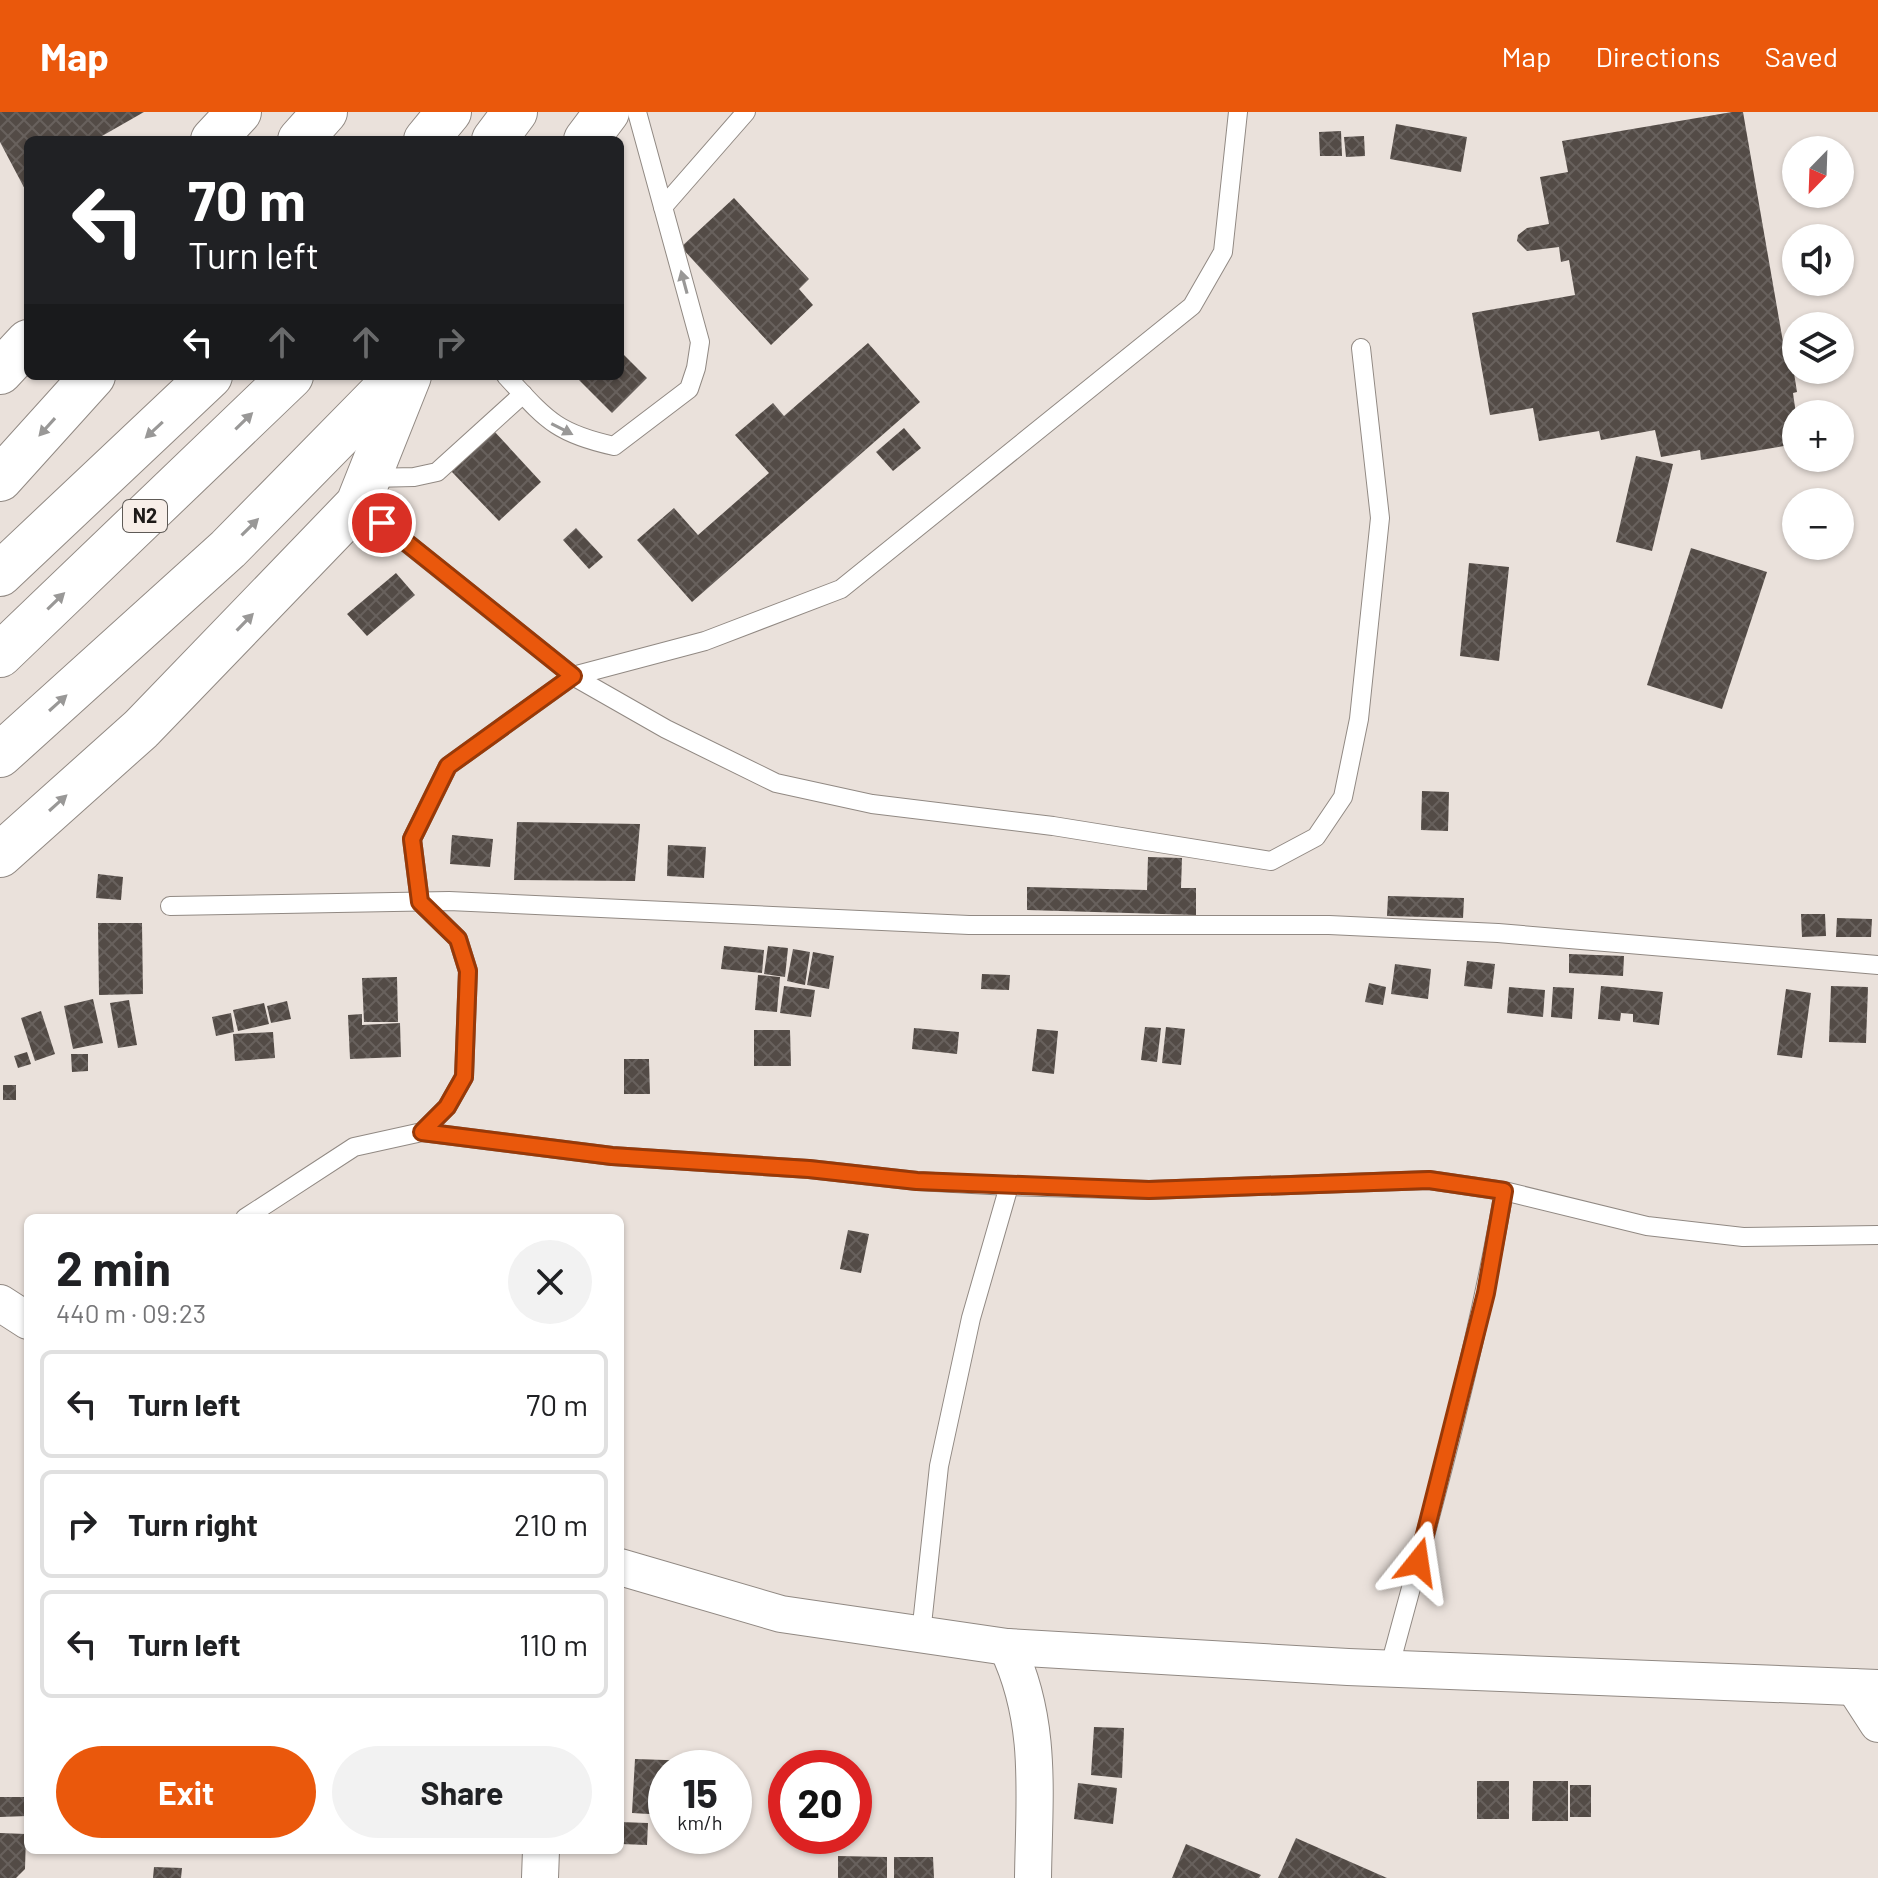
<!DOCTYPE html>
<html lang="en">
<head>
<meta charset="utf-8">
<style>
  :root { --surface:#fff; --page:#f2f2f2; --text:#202124; --muted:#757577; --line:#e0e0e0; --accent:#ea580c }
  body { margin:0; font-family:Barlow,sans-serif; background:var(--page); color:var(--text); height:100vh; display:flex; flex-direction:column; font-size:30px; white-space:nowrap }
  * { box-sizing:border-box; margin:0 }
  p { font-size:26px; color:var(--muted) }
  .icon { flex:none; width:44px; height:44px; fill:none; stroke:currentColor; stroke-width:2; stroke-linecap:round; stroke-linejoin:round }
  .map { position:relative; flex:1; overflow:hidden }
  .side { position:absolute; left:24px; top:1102px; width:600px; height:640px; display:flex; flex-direction:column; background:var(--surface); border-radius:12px; box-shadow:0 2px 6px #0004 }
  .side>* { flex:none }
  .hud { position:absolute; left:24px; top:24px; width:600px; height:244px; border-radius:12px; box-shadow:0 2px 6px #0004; background:#202124; color:#fff; overflow:hidden }
  .needle { width:52px; rotate:203deg }
  .controls { position:absolute; left:1782px; top:24px; display:grid; gap:16px }
  .controls a { display:grid; place-items:center; width:72px; height:72px; border-radius:50%; background:var(--surface); box-shadow:0 2px 6px #0004; font-size:40px }
  .speed { position:absolute; left:648px; top:1638px; display:flex; gap:16px; font-size:40px; font-weight:700; text-align:center }
  .speed>* { display:grid; place-content:center; width:104px; height:104px; border-radius:50%; background:var(--surface); box-shadow:0 2px 6px #0004; line-height:1 }
  .speed small { font-size:20px; font-weight:400 }
  .speed .limit { border:12px solid #d22; background:#fff; color:#111 }
  .pin { position:absolute; display:grid; place-items:center; width:68px; height:68px; color:#fff; margin:-34px; border:4px solid #fff; border-radius:50%; box-shadow:0 2px 8px #0007 }
  .me { position:absolute; width:88px; margin:-44px; rotate:15deg; stroke-linejoin:round; filter:drop-shadow(0 0 6px #0008) }
  .turn { display:flex; align-items:center; gap:28px; height:168px; padding:0 32px; font-size:36px }
  .turn .icon { width:104px; height:104px; stroke-width:2.5 }
  .turn b { display:block; font-size:56px; line-height:68px }
  .lanes { display:flex; align-items:center; height:76px; padding:0 32px; background:#0003; justify-content:center; gap:40px; direction:ltr }
  .lanes .off { opacity:.35 }
  .round { display:grid; place-items:center; flex:none; width:84px; height:84px; border-radius:42px; background:var(--page) }
  .head { display:flex; align-items:center; justify-content:space-between; height:136px; padding:0 32px }
  h1 { font-size:48px; font-weight:700; line-height:60px }
  .primary-button { display:flex; gap:16px; margin-top:auto; padding:16px 32px }
  .primary-button a { flex:1; height:92px; border-radius:48px; background:var(--accent); color:#fff; font-size:32px; font-weight:700; line-height:92px; text-align:center }
  .primary-button a+a { background:var(--page); color:var(--text) }
  ul { padding:0; list-style:none }
  li { display:flex; align-items:center; gap:24px; height:108px; margin:0 16px 12px; padding:0 16px; border:4px solid var(--line); border-radius:12px }
  li div { flex:1 }
  li b { display:block; font-size:30px }
  li em { font-style:normal }
  header { display:flex; align-items:center; gap:48px; box-sizing:border-box; height:112px; padding:0 40px; background:var(--accent); color:#fff }
  header strong { font-size:38px }
  nav { display:flex; gap:44px; margin-inline-start:auto; font-size:28px }
  .map>svg:first-child { display:block }
  .building { fill:url(#building-cross-hatch) }
  .lines { fill:none; stroke-linecap:round; stroke-linejoin:round }
  .service-casing { stroke:#918983; stroke-width:20 }
  .minor-casing { stroke:#918983; stroke-width:38 }
  .tertiary-casing { stroke:#918983; stroke-width:46 }
  .trunk-casing { stroke:#918983; stroke-width:46 }
  .motorway-casing { stroke:#918983; stroke-width:46 }
  .service { stroke:#fff; stroke-width:18 }
  .minor { stroke:#fff; stroke-width:36 }
  .tertiary { stroke:#fff; stroke-width:44 }
  .trunk { stroke:#fff; stroke-width:44 }
  .motorway { stroke:#fff; stroke-width:44 }
  .oneway { fill:#999897 }
  .route-casing { stroke:#983908; stroke-width:20 }
  .route { stroke:#ea580c; stroke-width:14 }
  .labels { text-anchor:middle; stroke-width:8; stroke-linejoin:round; paint-order:stroke }
  .shield { fill:#f7eee8; stroke:#5e5a56; stroke-width:2 }
  .shield-label { font-size:20px; font-weight:bold; fill:#1d1a18 }
</style>
</head>
<body>
<header>
<strong>Map</strong>
<nav><a>Map</a><a>Directions</a><a>Saved</a></nav>
</header>
<div class="map">
<svg width="1878" height="1766" viewBox="0 0 1878 1766">
  <defs>
    <pattern id="building-cross-hatch" width="8" height="8" patternUnits="userSpaceOnUse" patternTransform="scale(2)"><rect width="8" height="8" fill="#534b46"/><path d="M0 0l8 8M0 8l8-8" fill="none" stroke="#68615d"/></pattern>
  </defs>
  <rect width="100%" height="100%" fill="#eae1db"/>
  <!-- building -->
  <g class="building">
    <path d="M0,0H144L95,28H28V83L0,30Z"/>
    <path d="M1732,0H1743L1783,230L1796,235V259L1794,261L1797,280L1793,281L1796,302V332L1701,348L1700,338L1661,345L1655,318L1601,328L1599,319L1539,329L1533,296L1490,303L1472,201L1575,183L1569,148L1561,150L1559,135L1527,139L1517,129L1518,123L1527,116L1549,112L1540,65L1568,60L1562,29Z"/>
    <path d="M1396,12L1467,25L1461,60L1390,47Z"/>
    <path d="M1341,19L1342,44H1320L1319,20Z"/>
    <path d="M1364,24L1365,44L1346,45L1344,25Z"/>
    <path d="M734,86L809,167L799,177L813,193L771,233L681,135Z"/>
    <path d="M868,231L920,290L692,490L637,428L674,396L698,423L769,361L735,323L773,291L784,304Z"/>
    <path d="M620,239L647,266L612,301L575,264H620Z"/>
    <path d="M904,316L921,336L893,359L876,340Z"/>
    <path d="M494,319L541,370L499,409L451,359Z"/>
    <path d="M1636,344L1673,352L1652,439L1616,430Z"/>
    <path d="M576,416L603,445L589,457L563,428Z"/>
    <path d="M1691,436L1767,460L1722,597L1647,573Z"/>
    <path d="M1469,451L1509,455L1499,549L1460,544Z"/>
    <path d="M396,461L415,483L367,524L347,502Z"/>
    <path d="M1422,679L1449,680L1448,719L1421,718Z"/>
    <path d="M517,710L640,712L635,769L514,768Z"/>
    <path d="M452,723L493,727L490,755L450,752Z"/>
    <path d="M668,733L706,735L704,766L667,764Z"/>
    <path d="M1148,745L1182,746L1181,776H1196V803L1027,798V775L1147,778Z"/>
    <path d="M98,762L123,765L121,788L96,786Z"/>
    <path d="M1388,784L1464,786L1463,806L1387,804Z"/>
    <path d="M1801,802H1825L1826,824L1802,825Z"/>
    <path d="M1837,806L1872,807L1871,825H1836Z"/>
    <path d="M98,811H142L143,882L99,883Z"/>
    <path d="M724,834L764,838L762,861L721,857Z"/>
    <path d="M768,834L788,836L785,865L764,862Z"/>
    <path d="M793,837L810,840L805,873L787,869Z"/>
    <path d="M813,840L834,844L829,877L807,873Z"/>
    <path d="M1569,842L1624,844L1623,864L1569,861Z"/>
    <path d="M1467,849L1495,852L1492,877L1464,874Z"/>
    <path d="M1395,852L1431,857L1428,887L1391,882Z"/>
    <path d="M982,862L1010,863L1009,878L981,877Z"/>
    <path d="M758,863L780,865L777,900L755,898Z"/>
    <path d="M397,865L398,910H364L362,866Z"/>
    <path d="M1369,871L1386,875L1383,893L1365,890Z"/>
    <path d="M784,874L815,878L811,905L780,901Z"/>
    <path d="M1601,874L1663,880L1659,913L1633,910V902L1621,901L1620,909L1598,907Z"/>
    <path d="M1831,874L1868,875L1866,931L1829,930Z"/>
    <path d="M1509,875L1545,878L1543,905L1507,901Z"/>
    <path d="M1553,875L1574,876L1572,907L1551,905Z"/>
    <path d="M1786,877L1811,881L1802,946L1777,943Z"/>
    <path d="M93,887L103,931L73,937L64,894Z"/>
    <path d="M129,888L137,933L118,936L110,891Z"/>
    <path d="M287,889L291,907L271,911L267,894Z"/>
    <path d="M264,891L269,912L238,919L233,898Z"/>
    <path d="M41,899L55,942L35,949L21,906Z"/>
    <path d="M231,901L234,920L216,924L212,905Z"/>
    <path d="M362,902V913L400,911L401,945L350,947L348,903Z"/>
    <path d="M1145,915L1161,916L1157,950L1141,948Z"/>
    <path d="M1166,915L1185,917L1181,953L1162,951Z"/>
    <path d="M914,916L959,920L957,942L912,937Z"/>
    <path d="M1037,917L1058,919L1054,962L1032,959Z"/>
    <path d="M754,918H790L791,954H754Z"/>
    <path d="M273,920L275,946L235,949L233,922Z"/>
    <path d="M27,940L31,952L18,956L14,944Z"/>
    <path d="M71,942H88V959L72,960Z"/>
    <path d="M624,947H649L650,982H624Z"/>
    <rect x="3" y="973" width="13" height="15"/>
    <path d="M848,1118L869,1122L861,1161L840,1157Z"/>
    <path d="M1094,1615L1124,1616L1122,1666L1091,1663Z"/>
    <path d="M635,1647L696,1649V1656H666V1703L632,1701Z"/>
    <rect x="1477" y="1669" width="32" height="38"/>
    <path d="M1533,1669H1568V1709H1532Z"/>
    <path d="M1078,1671L1117,1676L1113,1712L1074,1707Z"/>
    <rect x="1570" y="1673" width="21" height="32"/>
    <path d="M0,1685H28V1704L0,1705Z"/>
    <path d="M620,1710L648,1711L647,1733L620,1732Z"/>
    <path d="M0,1721L26,1722L25,1757L16,1766H0Z"/>
    <path d="M1296,1726L1387,1766H1278Z"/>
    <path d="M1186,1732L1261,1763L1259,1766H1172Z"/>
    <path d="M838,1744L887,1745V1766H838Z"/>
    <path d="M894,1745H933L934,1766H894Z"/>
    <path d="M154,1755L182,1756L181,1766H153Z"/>
  </g>
  <g class="lines">
    <!-- service casing -->
    <g class="service-casing">
      <g id="service">
        <path d="M663,95L746,0"/>
        <path d="M506,264C546,307 555,321 614,334L689,277L696,256L700,230L637,0"/>
        <path d="M370,366L414,365L437,360L523,282"/>
        <path d="M358,392L573,564L666,617L776,671L872,692L1053,714L1271,749L1316,725L1343,685L1359,607L1380,406L1361,236"/>
        <path d="M170,794L449,789L969,813H1329L1498,821L1878,853"/>
        <path d="M422,1020L447,995L464,965L468,859L458,827L420,790L412,727L448,654L573,564L705,529L841,477L1192,194L1223,140L1238,0"/>
        <path d="M245,1106L354,1035L422,1020L612,1044L809,1057L917,1069L1009,1074L1149,1078L1429,1068L1504,1079L1647,1114L1743,1125L1878,1123"/>
        <path d="M921,1522L939,1354L971,1206L1009,1074"/>
        <path d="M1389,1557C1432,1399 1476,1241 1504,1079"/>
      </g>
    </g>
    <!-- minor casing -->
    <g class="minor-casing">
      <g id="minor">
        <path d="M0,1191L28,1209"/>
        <path d="M620,1455L781,1502L1007,1535L1348,1555L1878,1576"/>
        <path d="M1007,1535C1043,1610 1034,1685 1033,1766"/>
        <path d="M1854,1575L1878,1612"/>
        <path d="M540,1766L541,1738"/>
      </g>
    </g>
    <!-- tertiary casing -->
    <g class="tertiary-casing">
      <g id="tertiary">
        <path d="M213,28L239,0"/>
        <path d="M0,260L28,230"/>
        <path d="M0,743L141,617L358,392L409,264"/>
      </g>
    </g>
    <!-- trunk casing -->
    <g class="trunk-casing">
      <g id="trunk">
        <path d="M426,28L449,0"/>
        <path d="M494,28L515,0"/>
        <path d="M0,462L210,264"/>
        <path d="M0,543L291,264"/>
      </g>
    </g>
    <!-- motorway casing -->
    <g class="motorway-casing">
      <g id="motorway">
        <path d="M300,28L325,0"/>
        <path d="M586,28L607,0"/>
        <path d="M0,367L93,264"/>
        <path d="M0,643L228,437L398,264"/>
      </g>
    </g>
    <!-- service -->
    <use href="#service" class="service"/>
    <!-- minor -->
    <use href="#minor" class="minor"/>
    <!-- tertiary -->
    <use href="#tertiary" class="tertiary"/>
    <!-- trunk -->
    <use href="#trunk" class="trunk"/>
    <!-- motorway -->
    <use href="#motorway" class="motorway"/>
  </g>
  <!-- one-way arrows -->
  <defs><path id="oneway-solid" d="M-6-.8H1V-3.2L6.5 0L1 3.2V.8H-6Z" transform="scale(2)"/></defs>
  <g class="oneway">
    <use href="#oneway-solid" transform="translate(684 170) rotate(-105)"/>
    <use href="#oneway-solid" transform="translate(244 309) rotate(-44)"/>
    <use href="#oneway-solid" transform="translate(47 315) rotate(132)"/>
    <use href="#oneway-solid" transform="translate(562 317) rotate(27)"/>
    <use href="#oneway-solid" transform="translate(154 318) rotate(137)"/>
    <use href="#oneway-solid" transform="translate(250 415) rotate(-45)"/>
    <use href="#oneway-solid" transform="translate(56 489) rotate(-44)"/>
    <use href="#oneway-solid" transform="translate(245 510) rotate(-46)"/>
    <use href="#oneway-solid" transform="translate(58 591) rotate(-42)"/>
    <use href="#oneway-solid" transform="translate(58 691) rotate(-42)"/>
  </g>
  <g class="lines">
    <!-- route casing -->
    <g class="route-casing">
      <path id="route" d="M382,411L573,564L448,654L412,727L420,790L458,827L468,859L464,965L447,995L422,1020L612,1044L809,1057L917,1069L1149,1078L1429,1068L1504,1079L1486,1181L1418,1450"/>
    </g>
    <!-- route -->
    <use href="#route" class="route"/>
  </g>
  <g class="labels">
    <!-- shield labels -->
    <rect class="shield" x="123" y="388" width="44" height="32" rx="6"/>
    <g class="shield-label">
      <text x="145" y="411">N2</text>
    </g>
  </g>
</svg>
<div class="controls">
<a><svg class="needle" viewBox="-14 -14 28 28"><path d="M0-13l5 13h-10z" fill="#e53935"/><path d="M0 13l5-13h-10z" fill="#757577"/></svg></a>
<a><svg class="icon" aria-label="sound" viewBox="0 0 24 24"><path d="M4 9h4l5-4v14l-5-4H4zM17 9q2 3 0 6"/></svg></a>
<a><svg class="icon" aria-label="layers" viewBox="0 0 24 24"><path d="M12 4l9 5-9 5-9-5zM3 14l9 5 9-5"/></svg></a>
<a>+</a>
<a>−</a>
</div>
<div class="speed"><div>15<small>km/h</small></div><div class="limit">20</div></div>
<div class="pin" style="left:382px;top:411px;background:#d93025"><svg class="icon" aria-label="arrive" viewBox="0 0 24 24"><path d="M6 21V4h12l-3 4 3 4H6"/></svg></div>
<svg class="me" style="left:1418px;top:1450px" viewBox="-20 -20 40 40"><path d="M0-17L14 15 0 8-14 15z" fill="#ea580c" stroke="#fff" stroke-width="4"/></svg>
<div class="hud">
<div class="turn"><svg class="icon" aria-label="left" viewBox="0 0 24 24"><path d="M17 20v-9H6M10 6l-5 5 5 5"/></svg><div><b>70 m</b>Turn left</div></div>
<div class="lanes"><svg class="icon" aria-label="left" viewBox="0 0 24 24"><path d="M17 20v-9H6M10 6l-5 5 5 5"/></svg><svg class="icon off" aria-label="ahead" viewBox="0 0 24 24"><path d="M12 20V5M6 11l6-6 6 6"/></svg><svg class="icon off" aria-label="ahead" viewBox="0 0 24 24"><path d="M12 20V5M6 11l6-6 6 6"/></svg><svg class="icon off" aria-label="right" viewBox="0 0 24 24"><path d="M7 20v-9h11M14 6l5 5-5 5"/></svg></div>
</div>
<section class="side">
<div class="head"><div><h1>2 min</h1><p>440 m · 09:23</p></div><a class="round"><svg class="icon" aria-label="close" viewBox="0 0 24 24"><path d="M6 6l12 12M18 6L6 18"/></svg></a></div>
<ul>
<li><svg class="icon" aria-label="left" viewBox="0 0 24 24"><path d="M17 20v-9H6M10 6l-5 5 5 5"/></svg><div><b>Turn left</b></div><em>70 m</em></li>
<li><svg class="icon" aria-label="right" viewBox="0 0 24 24"><path d="M7 20v-9h11M14 6l5 5-5 5"/></svg><div><b>Turn right</b></div><em>210 m</em></li>
<li><svg class="icon" aria-label="left" viewBox="0 0 24 24"><path d="M17 20v-9H6M10 6l-5 5 5 5"/></svg><div><b>Turn left</b></div><em>110 m</em></li>
</ul>
<div class="primary-button"><a>Exit</a><a>Share</a></div>
</section>
</div>
</body>
</html>
